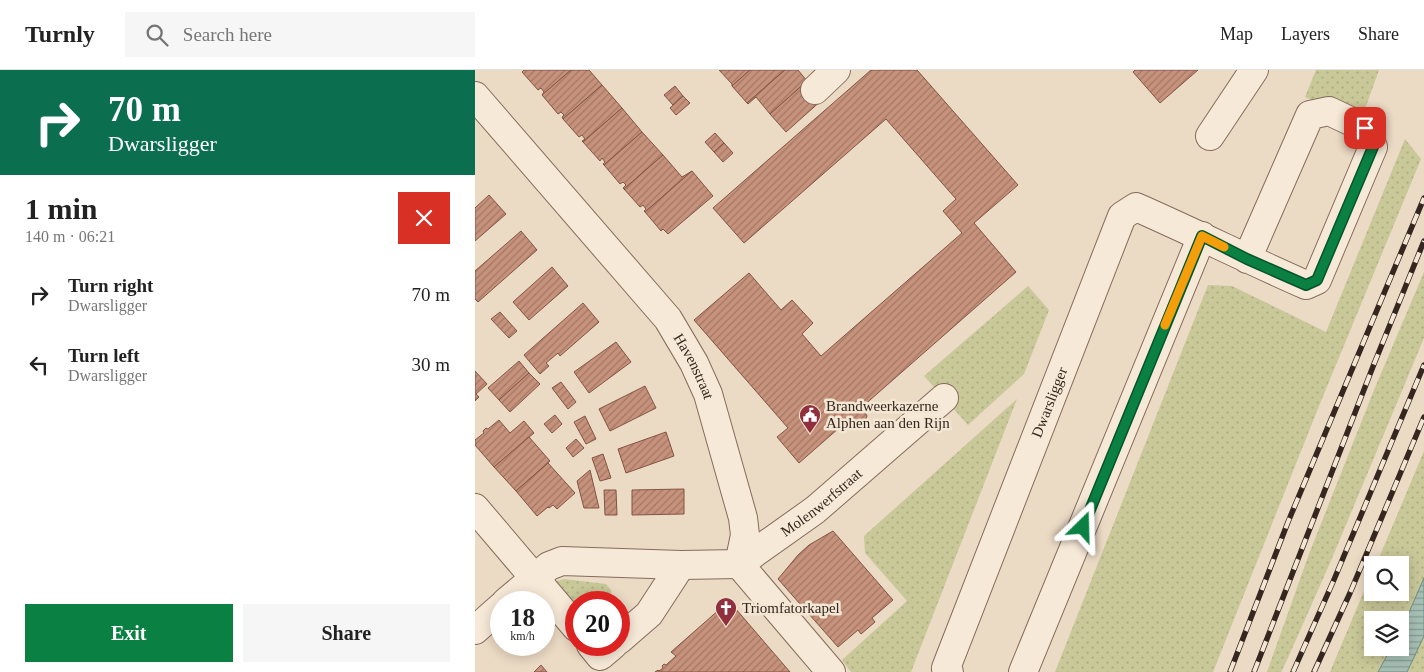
<!DOCTYPE html>
<html lang="en">
<head>
<meta charset="utf-8">
<style>
  :root { --surface:#fff; --page:#f6f6f6; --text:#222; --muted:#767676; --line:#e0e0e0; --accent:#0b8043 }
  body { margin:0; font-family:Georgia,serif; background:var(--page); color:var(--text); height:100vh; display:flex; flex-direction:column; font-size:19px; white-space:nowrap }
  * { box-sizing:border-box; margin:0 }
  p { font-size:16px; color:var(--muted) }
  .icon { flex:none; width:28px; height:28px; fill:none; stroke:currentColor; stroke-width:2; stroke-linecap:round; stroke-linejoin:round }
  .map { position:relative; flex:1; overflow:hidden }
  .panel { display:flex; flex-direction:column; background:var(--surface); width:475px }
  .panel>* { flex:none }
  .guide { background:#0b6e4f; color:#fff; overflow:hidden }
  .buttons { position:absolute; left:889px; top:486px; display:grid; gap:10px }
  .buttons a { display:grid; place-items:center; width:45px; height:45px; border-radius:0px; background:var(--surface); box-shadow:0 2px 12px #0003; font-size:25px }
  .speed { position:absolute; left:15px; top:521px; display:flex; gap:10px; font-size:25px; font-weight:700; text-align:center }
  .speed>* { display:grid; place-content:center; width:65px; height:65px; border-radius:50%; background:var(--surface); box-shadow:0 2px 12px #0003; line-height:1 }
  .speed small { font-size:12px; font-weight:400 }
  .speed .limit { border:8px solid #d22; background:#fff; color:#111 }
  .pin { position:absolute; display:grid; place-items:center; width:42px; height:42px; color:#fff; margin:-21px; border-radius:10px; box-shadow:0 2px 8px #0006 }
  .me { position:absolute; width:55px; margin:-28px; rotate:22deg; stroke-linejoin:round; filter:drop-shadow(0 0 4px #0008) }
  .turn { display:flex; align-items:center; gap:18px; height:105px; padding:0 25px; font-size:22px }
  .turn .icon { width:65px; height:65px; stroke-width:2.5 }
  .turn b { display:block; font-size:35px; line-height:42px }
  .round { display:grid; place-items:center; flex:none; width:52px; height:52px; border-radius:0px; background:var(--page) }
  .overview { display:flex; align-items:center; justify-content:space-between; height:85px; padding:0 25px }
  h1 { font-size:30px; font-weight:700; line-height:38px }
  .primary-button { display:flex; gap:10px; margin-top:auto; padding:10px 25px }
  .primary-button a { flex:1; height:58px; border-radius:0px; background:var(--accent); color:#fff; font-size:20px; font-weight:700; line-height:58px; text-align:center }
  .primary-button a+a { background:var(--page); color:var(--text) }
  ul { padding:0; list-style:none }
  li { display:flex; align-items:center; gap:15px; height:70px; padding:0 25px }
  li div { flex:1 }
  li b { display:block; font-size:19px }
  li em { font-style:normal }
  header { display:flex; align-items:center; gap:30px; box-sizing:border-box; height:70px; padding:0 25px; background:var(--surface); border-bottom:1px solid var(--line) }
  header strong { font-size:24px }
  nav { display:flex; gap:28px; margin-inline-start:auto; font-size:18px }
  .search { width:350px; height:45px; background:var(--page); display:flex; align-items:center; gap:12px; box-sizing:border-box; padding:0 18px; border-radius:0px; color:var(--muted); font-size:19px }
  main { display:flex; flex:1; min-height:0 }
  .map>svg:first-child { display:block }
  .grass { fill:url(#grass-dots) }
  .water { fill:url(#water-rules); stroke:#6d8c80 }
  .building { fill:url(#building-hatch); stroke:#825443 }
  .lines { fill:none; stroke-linecap:round; stroke-linejoin:round }
  .minor-casing { stroke:#856c5c; stroke-width:30 }
  .minor { stroke:#f7e9d7; stroke-width:28 }
  .rail-casing { stroke:#35271f; stroke-width:5.5 }
  .rail { stroke:#f3e6d3; stroke-width:4; stroke-dasharray:11; stroke-linecap:butt }
  .route-casing { stroke:#07532c; stroke-width:12 }
  .route { stroke:#0b8043; stroke-width:9 }
  .slow { stroke:#f59e0b; stroke-width:9 }
  .labels { text-anchor:middle; stroke-width:5; stroke-linejoin:round; paint-order:stroke }
  .street-label { font-size:15px; fill:#35271f; stroke:#f3e6d3 }
  .poi-label { font-size:15px; fill:#35271f; stroke:#f3e6d3; text-anchor:start }
</style>
</head>
<body>
<header>
<strong>Turnly</strong>
<div class="search"><svg class="icon" aria-label="search" viewBox="0 0 24 24"><circle cx="10" cy="10" r="6"/><path d="M15 15l6 6"/></svg>Search here</div>
<nav><a>Map</a><a>Layers</a><a>Share</a></nav>
</header>
<main>
<section class="panel">
<div class="guide">
<div class="turn"><svg class="icon" aria-label="right" viewBox="0 0 24 24"><path d="M7 20v-9h11M14 6l5 5-5 5"/></svg><div><b>70 m</b>Dwarsligger</div></div>
</div>
<div class="overview"><div><h1>1 min</h1><p>140 m · 06:21</p></div><a class="round" style="background:#d93025;color:#fff"><svg class="icon" aria-label="close" viewBox="0 0 24 24"><path d="M6 6l12 12M18 6L6 18"/></svg></a></div>
<ul>
<li><svg class="icon" aria-label="right" viewBox="0 0 24 24"><path d="M7 20v-9h11M14 6l5 5-5 5"/></svg><div><b>Turn right</b><p>Dwarsligger</p></div><em>70 m</em></li>
<li><svg class="icon" aria-label="left" viewBox="0 0 24 24"><path d="M17 20v-9H6M10 6l-5 5 5 5"/></svg><div><b>Turn left</b><p>Dwarsligger</p></div><em>30 m</em></li>
</ul>
<div class="primary-button"><a>Exit</a><a>Share</a></div>
</section>
<div class="map">
<svg width="949" height="602" viewBox="0 0 949 602">
  <defs>
    <pattern id="grass-dots" width="8" height="8" patternUnits="userSpaceOnUse" patternTransform="scale(1.25)"><rect width="8" height="8" fill="#c9c899"/><path d="M2 2h.1M6 6h.1" fill="none" stroke="#adac83" stroke-width="1.8" stroke-linecap="round"/></pattern>
    <pattern id="water-rules" width="6" height="5" patternUnits="userSpaceOnUse" patternTransform="scale(1.25)"><rect width="6" height="5" fill="#a6bfb4"/><path d="M0 2.5h6" fill="none" stroke="#889b92"/></pattern>
    <pattern id="building-hatch" width="6" height="6" patternUnits="userSpaceOnUse" patternTransform="scale(1.25)"><rect width="6" height="6" fill="#c7927c"/><path d="M-1 1l2-2M0 6l6-6M5 7l2-2" fill="none" stroke="#a27765"/></pattern>
  </defs>
  <rect width="100%" height="100%" fill="#ebdac4"/>
  <!-- grass -->
  <g class="grass">
    <path d="M841,0H904L886,50L830,27Z"/>
    <path d="M930,69L946,89L844,336L738,602H580L733,215L757,216L851,262Z"/>
    <path d="M949,202V268L855,493L812,590L806,602H792L834,484L899,320Z"/>
    <path d="M553,216L574,240L549,304L493,355L449,306Z"/>
    <path d="M542,329L436,602H376L367,590L432,531L390,483L389,466Z"/>
    <path d="M949,381V508L925,563V550H898V578H916L903,602H855L897,502L898,522H925V495H901Z"/>
    <path d="M89,509L131,514L136,520L137,530L135,532H101V540L76,513Z"/>
    <path d="M949,566V602H932Z"/>
  </g>
  <!-- water -->
  <path class="water" d="M949,508V566L932,602H903L916,578H925V563Z"/>
  <!-- building -->
  <g class="building">
    <path d="M49,0H96L67,25L69,22L66,18L63,20L47,2Z"/>
    <path d="M96,0H114L127,15L88,49L87,47L89,45L86,42L83,44L67,25Z"/>
    <path d="M244,0H275L257,16V14Z"/>
    <path d="M275,0H310L272,33L257,16Z"/>
    <path d="M310,0H323L332,11L295,44L281,27L273,34L272,33Z"/>
    <path d="M396,0H442L543,115L499,153L541,202L387,337L392,346L389,353L380,356L372,351L324,393L302,367L313,358L219,250L274,203L306,240L317,230L338,253L327,264L346,286L487,163L468,141L481,129L411,49L269,173L238,138Z"/>
    <path d="M660,0H723L685,33L658,2Z"/>
    <path d="M332,11L348,29L311,62L295,44Z"/>
    <path d="M127,15L147,38L108,72L107,71L110,69L107,65L104,67L88,49Z"/>
    <path d="M200,16L208,26L198,35L189,25Z"/>
    <path d="M208,26L215,33L201,45L195,38Z"/>
    <path d="M147,38L167,62L129,95L128,94L130,92L127,88L125,91L108,72Z"/>
    <path d="M167,62L188,85L149,119L148,118L151,115L148,112L145,114L129,95Z"/>
    <path d="M240,63L249,73L239,82L230,72Z"/>
    <path d="M249,73L258,83L248,92L239,82Z"/>
    <path d="M188,85L207,107L217,101L170,142L169,141L171,139L168,135L165,137L149,119Z"/>
    <path d="M217,101L238,126L193,164L188,159L186,161L170,142Z"/>
    <path d="M14,125L31,144L0,171V138Z"/>
    <path d="M46,161L62,180L3,232L0,229V201Z"/>
    <path d="M77,197L93,216L54,250L38,232Z"/>
    <path d="M108,233L124,252L85,286L83,283L71,293L74,296L65,304L49,285Z"/>
    <path d="M25,242L42,261L34,268L16,249Z"/>
    <path d="M141,272L156,292L114,323L99,302Z"/>
    <path d="M44,291L54,303L24,330L13,318Z"/>
    <path d="M0,301L12,314L1,324L4,327L0,331Z"/>
    <path d="M54,303L65,314L35,342L24,330Z"/>
    <path d="M86,312L101,332L93,339L77,318Z"/>
    <path d="M170,316L181,338L135,361L124,339Z"/>
    <path d="M80,345L87,354L77,363L69,354Z"/>
    <path d="M110,346L121,369L111,374L99,352Z"/>
    <path d="M24,350L35,363L49,351L59,363L19,397L0,375V370L9,363L8,361L11,358L13,359Z"/>
    <path d="M191,362L199,386L151,403L143,379Z"/>
    <path d="M54,367L75,391L41,421L19,397Z"/>
    <path d="M101,369L109,378L98,387L91,378Z"/>
    <path d="M128,384L136,408L125,411L117,388Z"/>
    <path d="M73,393L100,423L82,439L78,435L74,438L73,437L62,446L41,421Z"/>
    <path d="M115,400L124,438H109L102,411Z"/>
    <path d="M209,419V444L157,445V420Z"/>
    <path d="M129,420H141L142,445H130Z"/>
    <path d="M358,461L418,530L397,548L400,552L386,564L383,560L363,577L303,509L323,485L334,475Z"/>
    <path d="M254,531L315,602H180L183,600L184,601L188,598L187,596L189,594L191,595L201,586L196,582Z"/>
    <path d="M66,595L72,602H59Z"/>
  </g>
  <g class="lines">
    <!-- minor casing -->
    <g class="minor-casing">
      <g id="minor">
        <path d="M340,20L361,0"/>
        <path id="s1" d="M0,26L193,249L219,293L233,324L268,448L270,465L264,494"/>
        <path d="M735,66L779,0"/>
        <path d="M0,438L101,557"/>
        <path d="M264,494L356,602"/>
        <path id="s2" d="M31,532L74,496L87,491L206,495L264,494L340,440L469,328"/>
        <path d="M0,560L26,537"/>
        <path d="M144,570L174,544L206,495"/>
        <path d="M116,575L125,586L138,575"/>
        <path id="s3" d="M474,602L471,598L647,146L661,137C718,162 774,190 831,215L842,210L898,77L890,58L854,41L835,45L772,189"/>
        <path d="M548,602L727,166"/>
      </g>
    </g>
    <!-- minor -->
    <use href="#minor" class="minor"/>
    <!-- rail casing -->
    <g class="rail-casing">
      <g id="rail">
        <path d="M755,602L813,452L949,128"/>
        <path d="M779,602L899,294L949,171"/>
        <path d="M818,602L858,512L949,295"/>
        <path d="M839,602L875,523L949,347"/>
      </g>
    </g>
    <!-- rail -->
    <use href="#rail" class="rail"/>
  </g>
  <g class="lines">
    <!-- route casing -->
    <g class="route-casing">
      <path id="route" d="M608,457L727,166L772,189L831,215L842,210L898,77L890,58"/>
    </g>
    <!-- route -->
    <use href="#route" class="route"/>
    <!-- slow -->
    <path class="slow" d="M690,255L727,166L749,177"/>
  </g>
  <!-- icons -->
  <defs>
    <g id="civic-pin" transform="scale(1.125)"><path d="M0 17L-7.5 6A9.5 9.5 0 1 1 7.5 6Z" fill="#902f3d" stroke="#f3e6d3"/><path d="M-.6-6.5H3V-4.5H.6V-3L4-1V1h2V6H-6V1h2V-1L-.6-3ZM-1.2 2.5V6h2.4V2.5Z" fill="#fff"/></g>
    <g id="church-pin" transform="scale(1.125)"><path d="M0 17L-7.5 6A9.5 9.5 0 1 1 7.5 6Z" fill="#902f3d" stroke="#f3e6d3"/><path d="M-1.2-6h2.4v3.5h3.3v2.4h-3.3V6h-2.4V-.1h-3.3v-2.4h3.3Z" fill="#fff"/></g>
  </defs>
  <g fill-rule="evenodd">
    <use href="#civic-pin" x="335" y="345"/>
    <use href="#church-pin" x="251" y="538"/>
  </g>
  <g class="labels">
    <!-- street labels -->
    <g class="street-label">
      <text dy="5" stroke="none"><textPath href="#s1" startOffset="349">Havenstraat</textPath></text>
      <text dy="5" stroke="none"><textPath href="#s3" startOffset="290">Dwarsligger</textPath></text>
      <text dy="5" stroke="none"><textPath href="#s2" startOffset="350">Molenwerfstraat</textPath></text>
    </g>
    <!-- poi labels -->
    <g class="poi-label">
      <text x="351" y="341">Brandweerkazerne<tspan x="351" dy="17">Alphen aan den Rijn</tspan></text>
      <text x="267" y="543">Triomfatorkapel</text>
    </g>
  </g>
</svg>
<div class="buttons">
<a><svg class="icon" aria-label="search" viewBox="0 0 24 24"><circle cx="10" cy="10" r="6"/><path d="M15 15l6 6"/></svg></a>
<a><svg class="icon" aria-label="layers" viewBox="0 0 24 24"><path d="M12 4l9 5-9 5-9-5zM3 14l9 5 9-5"/></svg></a>
</div>
<div class="speed"><div>18<small>km/h</small></div><div class="limit">20</div></div>
<div class="pin" style="left:890px;top:58px;background:#d93025"><svg class="icon" aria-label="arrive" viewBox="0 0 24 24"><path d="M6 21V4h12l-3 4 3 4H6"/></svg></div>
<svg class="me" style="left:608px;top:457px" viewBox="-20 -20 40 40"><path d="M0-17L14 15 0 8-14 15z" fill="#0b8043" stroke="#fff" stroke-width="4"/></svg>
</div>
</main>
</body>
</html>
